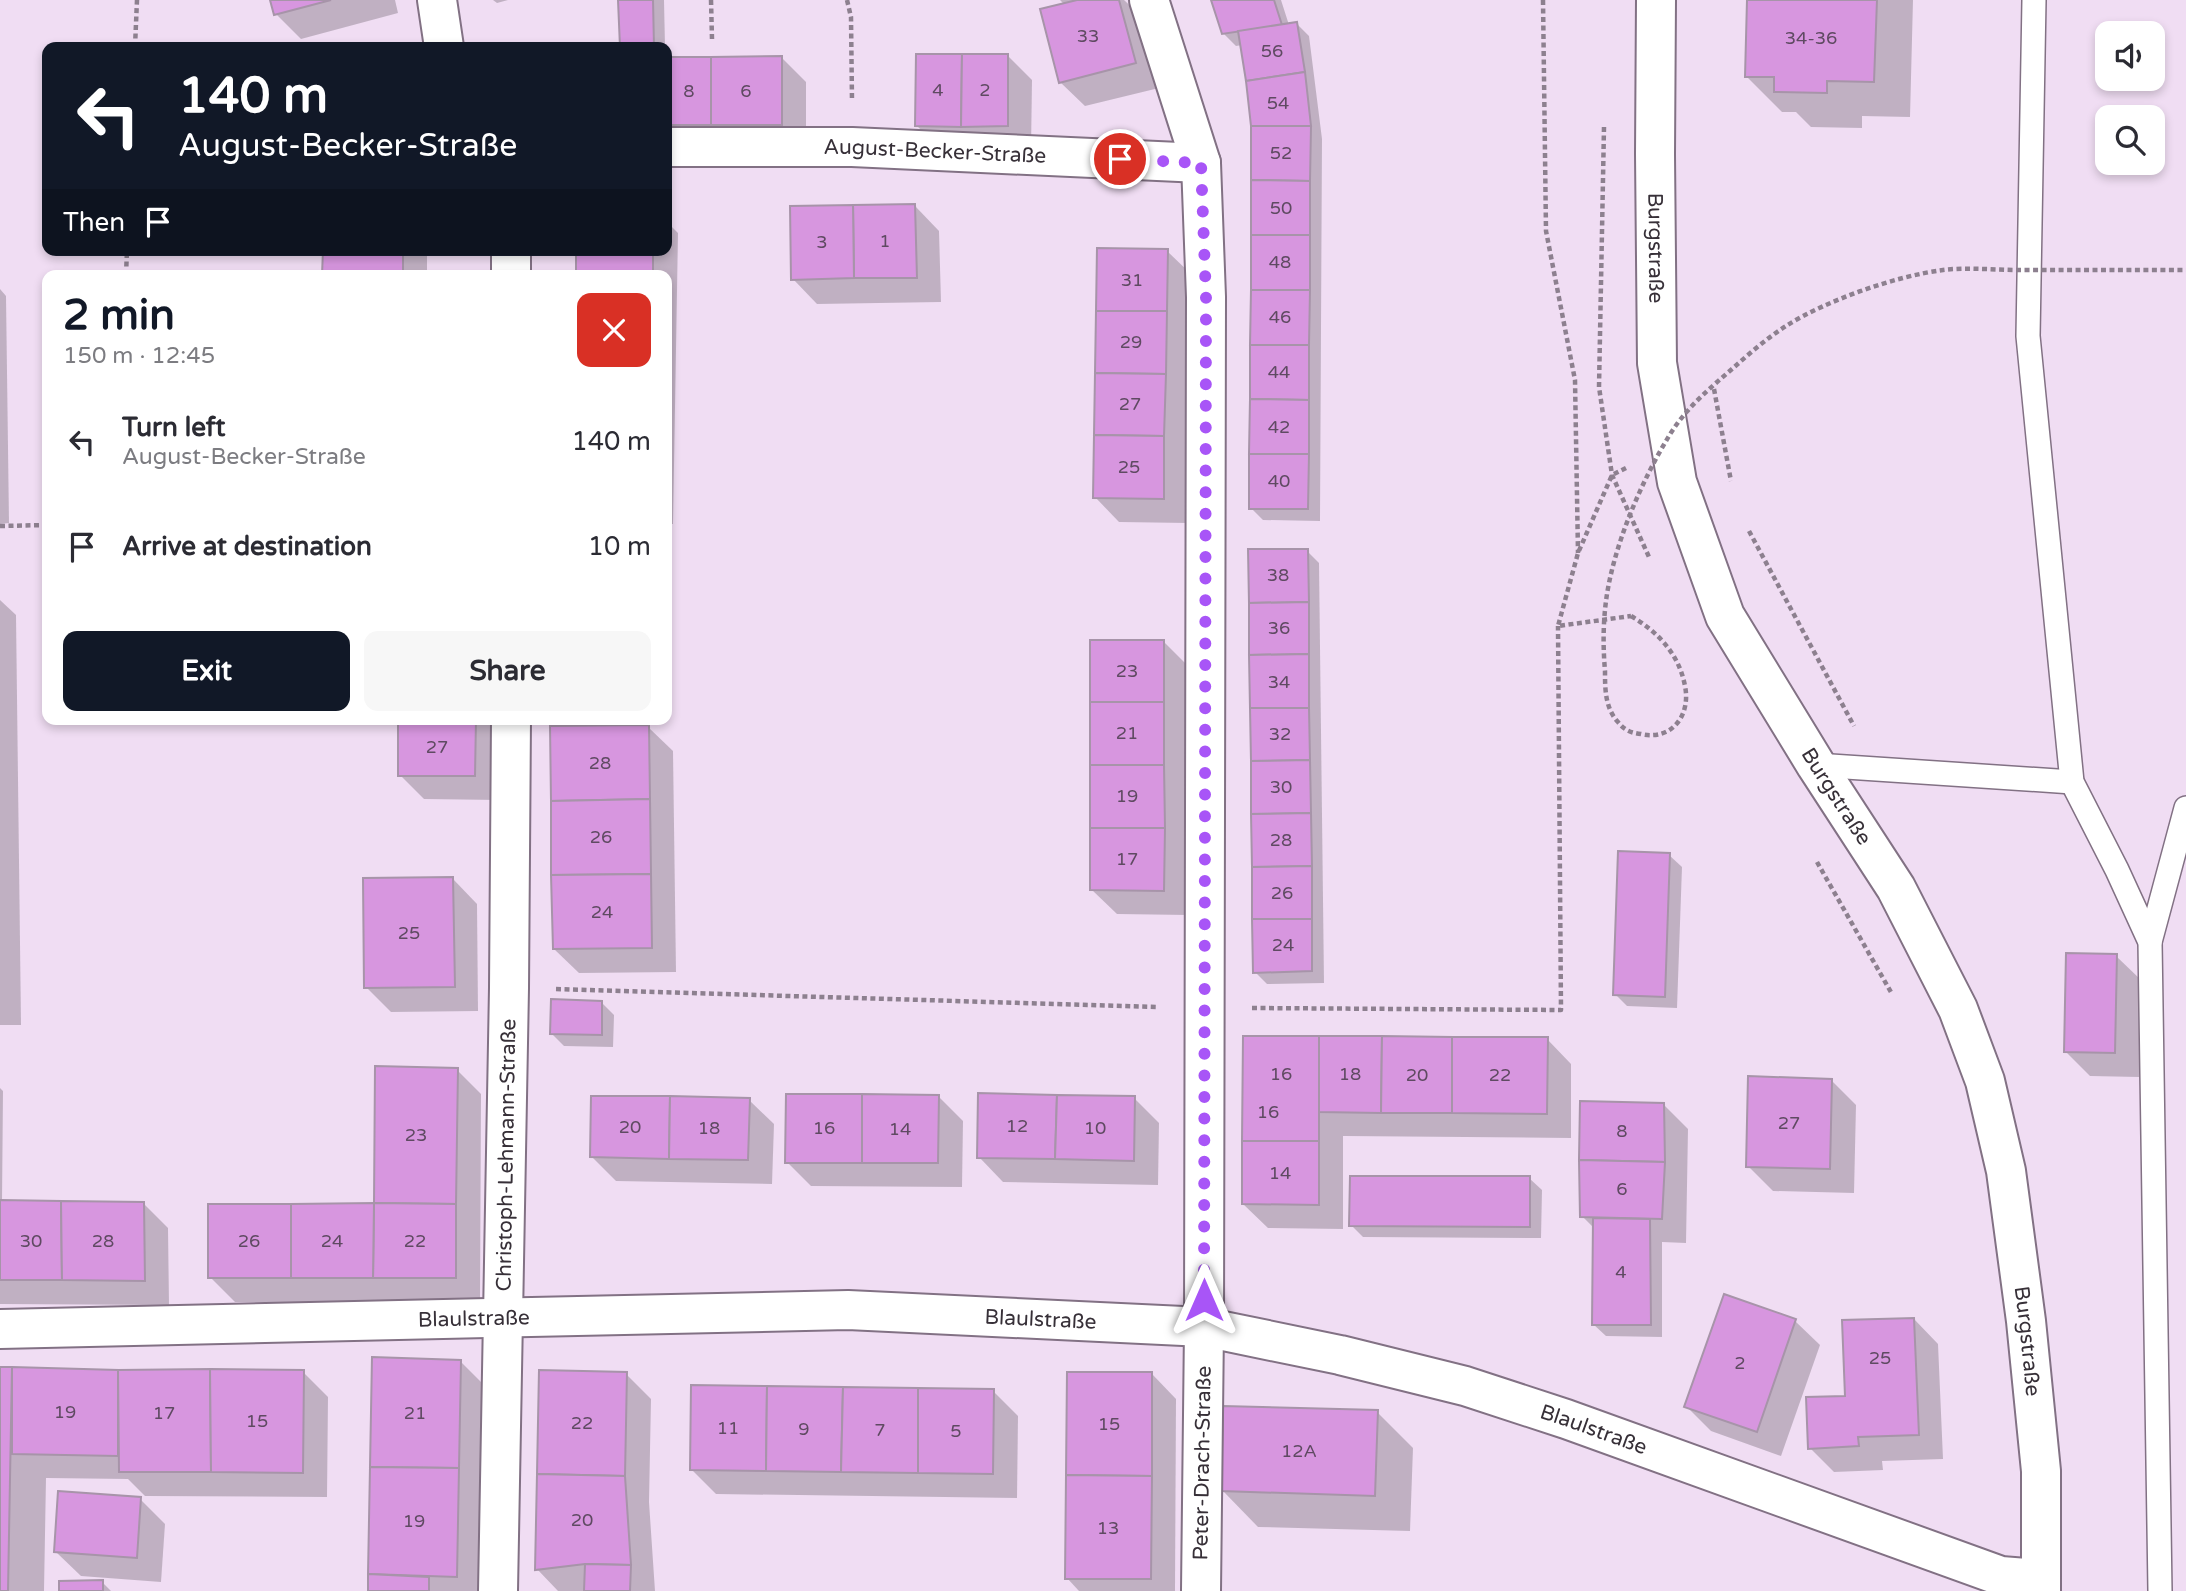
<!DOCTYPE html>
<html lang="en">
<head>
<meta charset="utf-8">
<style>
  :root { --surface:#fff; --page:#f7f7f7; --text:#2b2b33; --muted:#7c7c81; --accent:#111827 }
  body { margin:0; font-family:"Varela Round",sans-serif; background:var(--page); color:var(--text); height:100vh; display:flex; flex-direction:column; font-size:26px; white-space:nowrap }
  * { box-sizing:border-box; margin:0 }
  p { font-size:23px; color:var(--muted) }
  .icon { flex:none; width:38px; height:38px; fill:none; stroke:currentColor; stroke-width:2; stroke-linecap:round; stroke-linejoin:round }
  .map { position:relative; flex:1; overflow:hidden }
  .sheet { position:absolute; left:42px; top:270px; width:630px; height:455px; display:flex; flex-direction:column; background:var(--surface); border-radius:14px; box-shadow:0 4px 10px #0003 }
  .sheet>* { flex:none }
  .banner { position:absolute; left:42px; top:42px; width:630px; height:214px; border-radius:14px; box-shadow:0 4px 10px #0003; background:#111827; color:#fff; overflow:hidden }
  .tools { position:absolute; left:2095px; top:21px; display:grid; gap:14px }
  .tools a { display:grid; place-items:center; width:70px; height:70px; border-radius:14px; background:var(--surface); box-shadow:0 4px 10px #0003; font-size:35px }
  .pin { position:absolute; display:grid; place-items:center; width:60px; height:60px; color:#fff; margin:-30px; border:4px solid #fff; border-radius:50%; box-shadow:0 2px 7px #0007 }
  .me { position:absolute; width:77px; margin:-38px; rotate:0deg; stroke-linejoin:round; filter:drop-shadow(0 0 5px #0008) }
  .turn { display:flex; align-items:center; gap:24px; height:147px; padding:0 21px; font-size:32px }
  .turn .icon { width:91px; height:91px; stroke-width:2.5 }
  .turn b { display:block; font-size:49px; line-height:60px }
  .then { display:flex; align-items:center; height:66px; padding:0 21px; background:#0003; gap:14px; font-size:26px }
  .round { display:grid; place-items:center; flex:none; width:74px; height:74px; border-radius:14px; background:var(--page) }
  .summary { display:flex; align-items:center; justify-content:space-between; height:119px; padding:0 21px }
  h1 { font-size:42px; font-weight:700; line-height:52px; color:var(--accent) }
  .action { display:flex; gap:14px; margin-top:auto; padding:14px 21px }
  .action a { flex:1; height:80px; border-radius:14px; background:var(--accent); color:#fff; font-size:28px; font-weight:700; line-height:80px; text-align:center }
  .action a+a { background:var(--page); color:var(--text) }
  ul { padding:0; list-style:none }
  li { display:flex; align-items:center; gap:21px; height:105px; padding:0 21px }
  li div { flex:1 }
  li b { display:block; font-size:26px }
  li em { font-style:normal }
  .map>svg:first-child { display:block }
  .shadow { fill:#0003 }
  .building { fill:#d796df; stroke:#a794a9; stroke-width:2 }
  .lines { fill:none; stroke-linecap:round; stroke-linejoin:round }
  .lane-casing { stroke:#827184; stroke-width:26 }
  .street-casing { stroke:#827184; stroke-width:42 }
  .path { stroke:#8d808f; stroke-width:4.5; stroke-dasharray:5 3.5; stroke-linecap:butt }
  .lane { stroke:#fff; stroke-width:23 }
  .street { stroke:#fff; stroke-width:38 }
  .path-bridge { stroke:#8d808f; stroke-width:4.5; stroke-dasharray:5 3.5; stroke-linecap:butt }
  .route { stroke:#a855f7; stroke-width:12; stroke-dasharray:0 21.6 }
  .labels { text-anchor:middle; stroke-width:5; stroke-linejoin:round; paint-order:stroke }
  .number-label { font-size:18px; fill:#5f4a62 }
  .street-label { font-size:21px; fill:#373038; stroke:#fff }
</style>
</head>
<body>
<div class="map">
<svg width="2186" height="1591" viewBox="0 0 2186 1591">
  <rect width="100%" height="100%" fill="#f0ddf3"/>
  <!-- shadow -->
  <g class="shadow">
    <path d="M272,0H395L398,13L301,39L276,14Z"/>
    <path d="M493,0H508L497,3Z"/>
    <path d="M620,0H664L665,47H621Z"/>
    <path d="M1060,0H1124L1141,16L1159,88L1085,106L1060,82L1065,5Z"/>
    <path d="M1213,0H1281L1289,25L1297,24L1309,36L1322,139L1320,521L1263,520L1251,508L1253,126L1242,45L1236,46L1224,34Z"/>
    <path d="M1748,0H1913L1910,117L1862,116V128L1811,127L1796,112H1782L1746,76Z"/>
    <path d="M1007,55L1032,80L1031,150H942L917,126Z"/>
    <path d="M781,57L806,82V148L667,150V59Z"/>
    <path d="M915,206L939,231L941,302L817,304L793,279Z"/>
    <path d="M667,222L678,233L673,524H667V275H577L578,250H667Z"/>
    <path d="M325,250H427V275H324Z"/>
    <path d="M1167,251L1192,275L1188,523L1119,522L1095,497Z"/>
    <path d="M0,289L6,296L9,523L0,524Z"/>
    <path d="M1307,551L1319,563L1324,983L1267,984L1255,972Z"/>
    <path d="M0,600L16,615L21,1025H0Z"/>
    <path d="M1164,642L1188,666V915L1117,914L1092,890Z"/>
    <path d="M400,719H500L499,800L424,799L400,775Z"/>
    <path d="M648,727L673,751L676,972L579,973L554,949Z"/>
    <path d="M1669,855L1682,867L1677,1008L1627,1006L1615,994Z"/>
    <path d="M453,879L477,904L478,1011L391,1012L366,987Z"/>
    <path d="M2116,956L2141,980L2139,1077L2090,1076L2065,1051Z"/>
    <path d="M602,1003L614,1015L613,1047L564,1046L552,1034Z"/>
    <path d="M1245,1038L1547,1039L1571,1064V1138L1343,1136V1229L1268,1228L1243,1204Z"/>
    <path d="M457,1070L481,1094L480,1302H235L210,1277L375,1204Z"/>
    <path d="M1831,1080L1856,1105L1854,1193L1773,1191L1748,1166Z"/>
    <path d="M0,1088L3,1091L2,1202L143,1203L168,1228L169,1305L0,1304Z"/>
    <path d="M938,1096L963,1121L962,1187L811,1186L787,1162Z"/>
    <path d="M1134,1098L1159,1123L1158,1185L1003,1182L979,1157Z"/>
    <path d="M749,1100L774,1124L772,1184L616,1181L592,1157Z"/>
    <path d="M1663,1104L1688,1129L1686,1243L1662,1242V1337L1606,1336L1593,1324L1595,1229L1582,1216Z"/>
    <path d="M1529,1178L1542,1190L1541,1238L1363,1237L1351,1225Z"/>
    <path d="M1914,1319L1938,1344L1943,1459L1882,1461L1883,1470L1834,1472L1810,1448L1847,1397Z"/>
    <path d="M1795,1321L1820,1345L1781,1456L1711,1431L1686,1406Z"/>
    <path d="M374,1359L460,1361L485,1386L482,1591H370Z"/>
    <path d="M0,1368L303,1372L328,1397L327,1497L145,1496L128,1479L46,1478L44,1591H0Z"/>
    <path d="M626,1374L651,1399L649,1502L655,1591H558L537,1569Z"/>
    <path d="M1152,1374L1176,1399L1175,1591H1079L1067,1578Z"/>
    <path d="M993,1391L1018,1416L1017,1498L716,1494L692,1470Z"/>
    <path d="M1377,1412L1413,1448L1410,1531L1258,1527L1223,1491Z"/>
    <path d="M140,1499L165,1524L161,1582L81,1576L56,1552Z"/>
    <path d="M102,1582L111,1591H61Z"/>
  </g>
  <!-- building -->
  <g class="building">
    <path d="M270,0H331L274,15Z"/>
    <path d="M618,0H653L654,47H620Z"/>
    <path d="M1077,0H1119L1136,63L1059,83L1040,9Z"/>
    <path d="M1211,0H1274L1282,25L1222,34Z"/>
    <path d="M1747,0H1877L1874,82L1827,81V93L1774,92V77H1745Z"/>
    <path d="M1297,22L1305,72L1246,81L1238,31Z"/>
    <path d="M916,54H962L961,127L915,126Z"/>
    <path d="M962,54H1008V126L961,127Z"/>
    <path d="M782,56V125H711V57Z"/>
    <rect x="667" y="57" width="44" height="68"/>
    <path d="M1305,72L1311,126H1251L1246,81Z"/>
    <path d="M1251,126H1311L1310,181L1251,180Z"/>
    <path d="M1251,180L1310,181V235H1251Z"/>
    <path d="M915,204L917,278H854L853,205Z"/>
    <path d="M853,205L854,278L791,280L790,206Z"/>
    <rect x="1251" y="235" width="59" height="55"/>
    <path d="M1097,248L1168,249L1167,311H1096Z"/>
    <path d="M323,250H403V275H322Z"/>
    <rect x="576" y="250" width="77" height="25"/>
    <path d="M1251,290H1310L1309,345H1250Z"/>
    <path d="M1096,311H1167L1166,374L1095,373Z"/>
    <path d="M1250,345H1309V400L1250,399Z"/>
    <path d="M1095,373L1166,374L1164,436L1094,435Z"/>
    <path d="M1250,399L1309,400V454H1249Z"/>
    <path d="M1094,435L1164,436V499L1093,498Z"/>
    <path d="M1249,454H1309L1308,509H1249Z"/>
    <path d="M1248,549H1308L1309,602L1249,603Z"/>
    <path d="M1309,602V654L1249,655V603Z"/>
    <rect x="1090" y="640" width="74" height="62"/>
    <path d="M1309,654V708H1250L1249,655Z"/>
    <rect x="1090" y="702" width="74" height="63"/>
    <path d="M1250,708H1309L1310,760L1251,761Z"/>
    <path d="M398,719H476L475,776H398Z"/>
    <path d="M649,725L650,799L551,801L550,726Z"/>
    <path d="M1310,760L1311,813L1251,814V761Z"/>
    <path d="M1090,765H1164L1165,828H1090Z"/>
    <path d="M650,799L651,874L551,875V801Z"/>
    <path d="M1311,813L1312,866L1252,867L1251,814Z"/>
    <path d="M1090,828H1165L1164,891L1090,890Z"/>
    <path d="M1618,851L1670,853L1665,997L1613,995Z"/>
    <path d="M1312,866V919H1252V867Z"/>
    <path d="M651,874L652,948L553,949L551,875Z"/>
    <path d="M453,877L455,987L364,988L363,878Z"/>
    <path d="M1252,919H1312V971L1253,973Z"/>
    <path d="M2066,953L2117,954L2115,1053L2064,1052Z"/>
    <path d="M551,999L602,1001V1035L550,1034Z"/>
    <path d="M1243,1036H1319V1141H1242Z"/>
    <path d="M1319,1036H1382L1381,1113L1319,1112Z"/>
    <path d="M1382,1036L1452,1037V1113H1381Z"/>
    <path d="M1452,1037H1548L1547,1114L1452,1113Z"/>
    <path d="M375,1066L458,1068L456,1204L374,1203Z"/>
    <path d="M1748,1076L1832,1079L1830,1169L1746,1167Z"/>
    <path d="M978,1093L1057,1095L1055,1159L977,1158Z"/>
    <path d="M786,1094H862V1163H785Z"/>
    <path d="M862,1094L939,1095L938,1163H862Z"/>
    <path d="M1057,1095L1135,1096L1134,1161L1055,1159Z"/>
    <path d="M591,1096H670L669,1159L590,1157Z"/>
    <path d="M670,1096L750,1098L748,1160L669,1159Z"/>
    <path d="M1580,1101L1664,1103L1665,1162L1579,1160Z"/>
    <path d="M1242,1141H1319V1205L1242,1204Z"/>
    <path d="M1579,1160L1665,1162L1662,1219L1580,1217Z"/>
    <path d="M1350,1176H1530V1227L1349,1226Z"/>
    <path d="M0,1200L61,1201L62,1280H0Z"/>
    <path d="M61,1201L144,1202L145,1281L62,1280Z"/>
    <path d="M374,1203L456,1204V1278H373Z"/>
    <path d="M374,1203L373,1278H291V1204Z"/>
    <rect x="208" y="1204" width="83" height="74"/>
    <path d="M1593,1218L1650,1219L1651,1325H1592Z"/>
    <path d="M1724,1294L1796,1319L1757,1432L1684,1407Z"/>
    <path d="M1914,1318L1919,1435L1858,1437L1859,1446L1808,1449L1806,1397L1845,1396L1842,1320Z"/>
    <path d="M372,1357L461,1360L459,1468L370,1467Z"/>
    <path d="M0,1367H12L8,1591H0Z"/>
    <path d="M12,1367L118,1370V1456L12,1454Z"/>
    <path d="M210,1369L211,1472H119L118,1370Z"/>
    <path d="M210,1369L304,1370L303,1473L211,1472Z"/>
    <path d="M539,1370L627,1372L625,1476L537,1474Z"/>
    <path d="M1067,1372H1152V1476L1066,1475Z"/>
    <path d="M691,1385L767,1386L766,1471L690,1470Z"/>
    <path d="M767,1386L843,1387L841,1472L766,1471Z"/>
    <path d="M843,1387L918,1388V1473L841,1472Z"/>
    <path d="M918,1388L994,1389L993,1474L918,1473Z"/>
    <path d="M1223,1406L1378,1410L1375,1496L1221,1491Z"/>
    <path d="M370,1467L459,1468L457,1577L368,1574Z"/>
    <path d="M537,1474L625,1476L631,1565L585,1564L535,1570Z"/>
    <path d="M1066,1475L1152,1476L1151,1579H1065Z"/>
    <path d="M58,1491L141,1497L137,1558L54,1552Z"/>
    <path d="M585,1564L631,1565L630,1591H584Z"/>
    <path d="M368,1574L429,1577V1591H368Z"/>
    <path d="M103,1580V1591H59V1581Z"/>
  </g>
  <g class="lines">
    <!-- lane casing -->
    <g class="lane-casing">
      <g id="lane">
        <path d="M2034,0L2028,336L2072,782L2117,870L2150,942L2160,1591"/>
        <path d="M1816,765L2072,782"/>
        <path d="M2150,942L2186,808"/>
      </g>
    </g>
    <!-- street casing -->
    <g class="street-casing">
      <g id="street">
        <path d="M437,0L444,47"/>
        <path d="M1149,0L1201,163L1206,297L1204,1327L1201,1591"/>
        <path id="s1" d="M1656,0L1655,154L1657,363L1677,482L1725,616L1816,765L1896,888L1958,1009L1985,1081L2006,1171L2026,1321L2041,1471V1591"/>
        <path id="s2" d="M667,147H852L1201,163"/>
        <path d="M511,250V275"/>
        <path id="s3" d="M0,1329L848,1310L1204,1327L1340,1355L1465,1386L1566,1419L2001,1576L2041,1579"/>
        <path id="s4" d="M498,1591L509,988L511,719"/>
      </g>
    </g>
    <!-- path -->
    <g class="path">
      <path d="M711,0L712,39"/>
      <path d="M847,0L851,17L852,101"/>
      <path d="M1543,0L1546,231L1575,380L1578,553"/>
      <path d="M135,47L137,0"/>
      <path d="M1604,127L1599,387L1612,475L1649,557"/>
      <path d="M126,275L127,250"/>
      <path d="M1714,389L1731,481"/>
      <path d="M1626,468L1612,475L1578,553L1558,626L1631,616"/>
      <path d="M0,526L47,525"/>
      <path d="M1749,531L1854,726"/>
      <path d="M1817,862L1892,994"/>
      <path d="M556,989L1156,1007"/>
      <path d="M1252,1008L1561,1010L1558,626"/>
    </g>
    <!-- lane -->
    <use href="#lane" class="lane"/>
    <!-- street -->
    <use href="#street" class="street"/>
    <!-- path-bridge -->
    <path class="path-bridge" d="M1631,616C1658,632 1679,654 1685,686C1691,715 1672,741 1641,734C1631,733 1624,730 1618,722C1605,708 1605,689 1605,671C1603,648 1603,624 1606,601C1613,547 1641,482 1669,436C1685,409 1709,389 1732,369C1749,354 1767,338 1786,326C1827,300 1896,276 1943,270C1968,267 1994,270 2019,270C2075,270 2130,270 2186,270"/>
  </g>
  <g class="lines">
    <!-- route -->
    <path class="route" d="M1120,159L1201,163L1206,298L1204,1300"/>
  </g>
  <g class="labels">
    <!-- number labels -->
    <g class="number-label">
      <text x="1088" y="42">33</text>
      <text x="1811" y="44">34-36</text>
      <text x="1272" y="57">56</text>
      <text x="938" y="96">4</text>
      <text x="985" y="96">2</text>
      <text x="689" y="97">8</text>
      <text x="746" y="97">6</text>
      <text x="1278" y="109">54</text>
      <text x="1281" y="159">52</text>
      <text x="1281" y="214">50</text>
      <text x="885" y="247">1</text>
      <text x="822" y="248">3</text>
      <text x="1280" y="268">48</text>
      <text x="1132" y="286">31</text>
      <text x="1280" y="323">46</text>
      <text x="1131" y="348">29</text>
      <text x="1279" y="378">44</text>
      <text x="1130" y="410">27</text>
      <text x="1279" y="433">42</text>
      <text x="1129" y="473">25</text>
      <text x="1279" y="487">40</text>
      <text x="1278" y="581">38</text>
      <text x="1279" y="634">36</text>
      <text x="1127" y="677">23</text>
      <text x="1279" y="688">34</text>
      <text x="1127" y="739">21</text>
      <text x="1280" y="740">32</text>
      <text x="437" y="753">27</text>
      <text x="600" y="769">28</text>
      <text x="1281" y="793">30</text>
      <text x="1127" y="802">19</text>
      <text x="601" y="843">26</text>
      <text x="1281" y="846">28</text>
      <text x="1127" y="865">17</text>
      <text x="1282" y="899">26</text>
      <text x="602" y="918">24</text>
      <text x="409" y="939">25</text>
      <text x="1283" y="951">24</text>
      <text x="1281" y="1080">16</text>
      <text x="1350" y="1080">18</text>
      <text x="1417" y="1081">20</text>
      <text x="1500" y="1081">22</text>
      <text x="1268" y="1118">16</text>
      <text x="1789" y="1129">27</text>
      <text x="1017" y="1132">12</text>
      <text x="630" y="1133">20</text>
      <text x="709" y="1134">18</text>
      <text x="824" y="1134">16</text>
      <text x="1095" y="1134">10</text>
      <text x="900" y="1135">14</text>
      <text x="1622" y="1137">8</text>
      <text x="416" y="1141">23</text>
      <text x="1280" y="1179">14</text>
      <text x="1622" y="1195">6</text>
      <text x="31" y="1247">30</text>
      <text x="103" y="1247">28</text>
      <text x="249" y="1247">26</text>
      <text x="332" y="1247">24</text>
      <text x="415" y="1247">22</text>
      <text x="1621" y="1278">4</text>
      <text x="1880" y="1364">25</text>
      <text x="1740" y="1369">2</text>
      <text x="65" y="1418">19</text>
      <text x="164" y="1419">17</text>
      <text x="415" y="1419">21</text>
      <text x="257" y="1427">15</text>
      <text x="582" y="1429">22</text>
      <text x="1109" y="1430">15</text>
      <text x="728" y="1434">11</text>
      <text x="804" y="1435">9</text>
      <text x="880" y="1436">7</text>
      <text x="956" y="1437">5</text>
      <text x="1299" y="1457">12A</text>
      <text x="582" y="1526">20</text>
      <text x="414" y="1527">19</text>
      <text x="1108" y="1534">13</text>
    </g>
    <!-- street labels -->
    <g class="street-label">
      <text dy="7" stroke="none"><textPath href="#s2" startOffset="268">August-Becker-Straße</textPath></text>
      <text dy="7" stroke="none"><textPath href="#s1" startOffset="248">Burgstraße</textPath></text>
      <text dy="7" stroke="none"><textPath href="#s1" startOffset="838">Burgstraße</textPath></text>
      <text dy="7" stroke="none"><textPath href="#s4" startOffset="436">Christoph-Lehmann-Straße</textPath></text>
      <text dy="7" stroke="none"><textPath href="#s3" startOffset="1041">Blaulstraße</textPath></text>
      <text dy="7" stroke="none"><textPath href="#s3" startOffset="474">Blaulstraße</textPath></text>
      <text dy="7" stroke="none"><textPath href="#s1" startOffset="1424">Burgstraße</textPath></text>
      <text dy="7" stroke="none"><textPath href="#s3" startOffset="1608">Blaulstraße</textPath></text>
      <text transform="translate(1202 1463) rotate(-89)" y="7">Peter-Drach-Straße</text>
    </g>
  </g>
</svg>
<div class="tools">
<a><svg class="icon" aria-label="sound" viewBox="0 0 24 24"><path d="M4 9h4l5-4v14l-5-4H4zM17 9q2 3 0 6"/></svg></a>
<a><svg class="icon" aria-label="search" viewBox="0 0 24 24"><circle cx="10" cy="10" r="6"/><path d="M15 15l6 6"/></svg></a>
</div>
<div class="pin" style="left:1120px;top:159px;background:#d93025"><svg class="icon" aria-label="arrive" viewBox="0 0 24 24"><path d="M6 21V4h12l-3 4 3 4H6"/></svg></div>
<svg class="me" style="left:1204px;top:1300px" viewBox="-20 -20 40 40"><path d="M0-17L14 15 0 8-14 15z" fill="#a855f7" stroke="#fff" stroke-width="4"/></svg>
<div class="banner">
<div class="turn"><svg class="icon" aria-label="left" viewBox="0 0 24 24"><path d="M17 20v-9H6M10 6l-5 5 5 5"/></svg><div><b>140 m</b>August-Becker-Straße</div></div>
<div class="then">Then<svg class="icon" aria-label="arrive" viewBox="0 0 24 24"><path d="M6 21V4h12l-3 4 3 4H6"/></svg></div>
</div>
<section class="sheet">
<div class="summary"><div><h1>2 min</h1><p>150 m · 12:45</p></div><a class="round" style="background:#d93025;color:#fff"><svg class="icon" aria-label="close" viewBox="0 0 24 24"><path d="M6 6l12 12M18 6L6 18"/></svg></a></div>
<ul>
<li><svg class="icon" aria-label="left" viewBox="0 0 24 24"><path d="M17 20v-9H6M10 6l-5 5 5 5"/></svg><div><b>Turn left</b><p>August-Becker-Straße</p></div><em>140 m</em></li>
<li><svg class="icon" aria-label="arrive" viewBox="0 0 24 24"><path d="M6 21V4h12l-3 4 3 4H6"/></svg><div><b>Arrive at destination</b></div><em>10 m</em></li>
</ul>
<div class="action"><a>Exit</a><a>Share</a></div>
</section>
</div>
</body>
</html>
